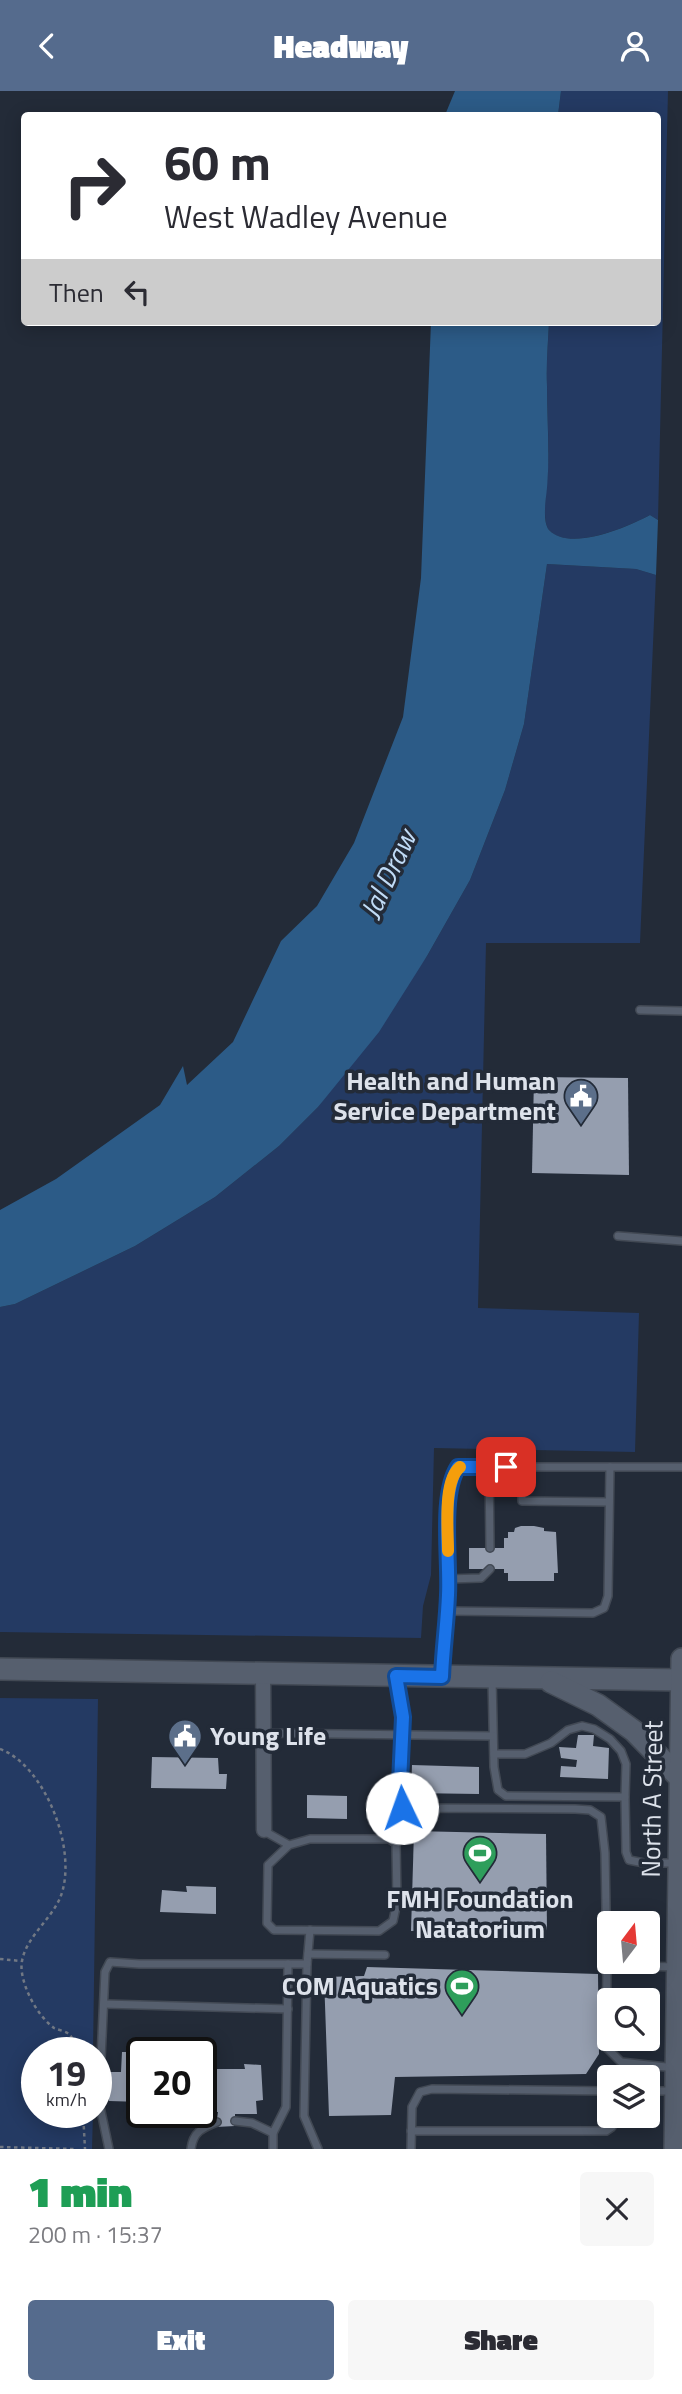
<!DOCTYPE html>
<html lang="en">
<head>
<meta charset="utf-8">
<style>
  :root { --surface:#fff; --page:#f7f7f7; --text:#2b2b33; --muted:#7c7c81; --accent:#556b8d }
  body { margin:0; font-family:"Titillium Web",sans-serif; background:var(--page); color:var(--text); height:100vh; display:flex; flex-direction:column; font-size:26px; white-space:nowrap }
  * { box-sizing:border-box; margin:0 }
  p { font-size:23px; color:var(--muted) }
  .icon { flex:none; width:38px; height:38px; fill:none; stroke:currentColor; stroke-width:2; stroke-linecap:round; stroke-linejoin:round }
  .map { position:relative; height:2058px; overflow:hidden }
  .details { display:flex; flex-direction:column; background:var(--surface); flex:1 }
  .details>* { flex:none }
  .guide { position:absolute; left:21px; top:21px; width:640px; height:214px; border-radius:7px; box-shadow:0 4px 18px #0003; background:#fff; color:var(--text); overflow:hidden }
  .needle { width:46px; rotate:16deg }
  .buttons { position:absolute; left:597px; top:1820px; display:grid; gap:14px }
  .buttons a { display:grid; place-items:center; width:63px; height:63px; border-radius:7px; background:var(--surface); box-shadow:0 4px 18px #0003; font-size:35px }
  .speed { position:absolute; left:21px; top:1946px; display:flex; gap:14px; font-size:35px; font-weight:700; text-align:center }
  .speed>* { display:grid; place-content:center; width:91px; height:91px; border-radius:50%; background:var(--surface); box-shadow:0 4px 18px #0003; line-height:1 }
  .speed small { font-size:18px; font-weight:400 }
  .speed .limit { border:4px solid #111; border-radius:10px; background:#fff; color:#111 }
  .pin { position:absolute; display:grid; place-items:center; width:60px; height:60px; color:#fff; margin:-30px; border-radius:14px; box-shadow:0 4px 10px #0006 }
  .me { position:absolute; width:77px; margin:-38px; rotate:357deg; stroke-linejoin:round; filter:drop-shadow(0 0 5px #0008) }
  .turn { display:flex; align-items:center; gap:24px; height:147px; padding:0 28px; font-size:32px }
  .turn .icon { width:91px; height:91px; stroke-width:2.5 }
  .turn b { display:block; font-size:49px; line-height:60px }
  .then { display:flex; align-items:center; height:66px; padding:0 28px; background:#0003; gap:14px; font-size:26px }
  .round { display:grid; place-items:center; flex:none; width:74px; height:74px; border-radius:7px; background:var(--page) }
  .summary { display:flex; align-items:center; justify-content:space-between; height:119px; padding:0 28px }
  h1 { font-size:42px; font-weight:800; line-height:52px; color:#1e9e55 }
  .button { display:flex; gap:14px; margin-top:auto; padding:14px 28px }
  .button a { flex:1; height:80px; border-radius:7px; background:var(--accent); color:#fff; font-size:28px; font-weight:800; line-height:80px; text-align:center }
  .button a+a { background:var(--page); color:var(--text) }
  header { display:flex; justify-content:space-between; align-items:center; height:91px; padding:0 28px; background:var(--accent); color:#fff; font-size:32px; font-weight:800 }
  .map>svg:first-child { display:block }
  .green { fill:#243a63 }
  .water { fill:#2c5b87 }
  .building { fill:#959eaf }
  .lines { fill:none; stroke-linecap:round; stroke-linejoin:round }
  .service-casing { stroke:#424954; stroke-width:10 }
  .minor-casing { stroke:#424954; stroke-width:17 }
  .secondary-casing { stroke:#424954; stroke-width:24 }
  .path { stroke:#717884; stroke-width:2.5; stroke-dasharray:3.5 3.5; stroke-linecap:butt }
  .service { stroke:#565f6e; stroke-width:7 }
  .minor { stroke:#565f6e; stroke-width:14 }
  .secondary { stroke:#565f6e; stroke-width:21 }
  .route-casing { stroke:#114b97; stroke-width:18 }
  .route { stroke:#1a73e8; stroke-width:12 }
  .slow { stroke:#f59e0b; stroke-width:12 }
  .labels { text-anchor:middle; stroke-width:7; stroke-linejoin:round; paint-order:stroke }
  .poi-label { font-size:26px; font-weight:bold; fill:#dde2eb; stroke:#232b38; text-anchor:end }
  .street-label { font-size:26px; fill:#dde2eb; stroke:#232b38 }
  .water-label { font-size:28px; font-style:italic; fill:#c0dbf6; stroke:#232b38 }
</style>
</head>
<body>
<header><svg class="icon" aria-label="back" viewBox="0 0 24 24"><path d="M15 5l-7 7 7 7"/></svg>Headway<svg class="icon" aria-label="person" viewBox="0 0 24 24"><circle cx="12" cy="8" r="4"/><path d="M4 21q1-7 8-7t8 7"/></svg></header>
<div class="map">
<svg width="682" height="2058" viewBox="0 0 682 2058">
  <rect width="100%" height="100%" fill="#232b38"/>
  <!-- green -->
  <g class="green">
    <path d="M561,0H668L658,429L650,424C628,436 569,461 549,439C542,431 546,403 547,392C550,359 547,328 547,295C546,274 548,252 549,231H658V24H558Z"/>
    <path d="M547,473L636,478L656,484L640,852H486L478,1217L639,1222L635,1361L434,1357L431,1484L423,1515L421,1547L0,1541V1216L15,1213L135,1155L215,1106L279,1055L318,1016L412,886L427,865L470,789L505,699L524,633Z"/>
    <path d="M0,1607L98,1608L93,1962H37V2021H93L92,2058H0Z"/>
  </g>
  <!-- water -->
  <g class="water">
    <path d="M455,0H561L558,24H445Z"/>
    <path d="M431,231H549C548,252 546,274 547,295C547,330 550,363 547,397C546,408 542,430 549,439C570,461 628,436 650,424L658,429L656,484L636,478L547,473L524,633L505,699L470,789L427,865L379,941L318,1016L279,1055L215,1106L135,1155L15,1213L0,1216V1119L56,1088L160,1014L183,975L187,994L233,951L281,850L317,815L354,752L403,626L421,487Z"/>
  </g>
  <!-- building -->
  <g class="building">
    <path d="M534,986L628,987L629,1084L532,1082Z"/>
    <path d="M521,1435H534L544,1437V1440L556,1441L558,1482H554V1490H508V1482H504V1478H469V1457H504V1447H508V1441H514L515,1437Z"/>
    <path d="M578,1644H594L593,1655L609,1657L608,1688L560,1686L561,1675L576,1676L577,1669L561,1667L559,1656L576,1657Z"/>
    <path d="M152,1666L218,1667L219,1683H227L226,1698L151,1697Z"/>
    <path d="M412,1674L479,1676V1703L411,1702Z"/>
    <path d="M307,1704L347,1705V1728L307,1727Z"/>
    <path d="M414,1740L546,1743L547,1841L411,1840Z"/>
    <path d="M186,1795L216,1796V1823L160,1821L162,1799L187,1801Z"/>
    <path d="M367,1876L598,1883L599,1963L586,1983L395,1986L391,2024L329,2025L324,1886L364,1885Z"/>
    <path d="M122,1961H142V2011L109,2010V1981H121Z"/>
    <path d="M244,1973L261,1974L263,2009L256,2010L257,2023H235V2035L216,2036L218,2021H201L202,1978H245Z"/>
  </g>
  <g class="lines">
    <!-- service casing -->
    <g class="service-casing">
      <g id="service">
        <path d="M640,919L682,920"/>
        <path d="M618,1145L682,1150"/>
        <path d="M489,1376L490,1457"/>
        <path d="M522,1376V1410L609,1411"/>
        <path d="M448,1488L481,1487L490,1478"/>
        <path d="M447,1520L593,1522L604,1517L608,1505L610,1376"/>
        <path d="M442,1581C444,1554 448,1527 448,1500C449,1467 441,1402 458,1376H682"/>
        <path d="M396,1586L403,1626L400,1692L402,1717"/>
        <path d="M492,1587L494,1676L498,1699L506,1705L625,1706L626,1761L629,1769L644,1772H677"/>
        <path d="M263,1642L493,1645"/>
        <path d="M494,1663H525L551,1652L568,1639L582,1635L594,1638L610,1648L621,1660L626,1673L625,1706"/>
        <path d="M264,1740L289,1754L310,1748H389L396,1752L397,1811L393,1830L379,1840L274,1839L267,1832L268,1774L289,1754"/>
        <path d="M392,1750L402,1717L575,1718L590,1719L601,1726L605,1762L607,1874L675,1876"/>
        <path d="M310,1839L307,1873L304,2025L318,2058"/>
        <path d="M308,1863L385,1864"/>
        <path d="M607,1874L606,1956L621,1971L675,1977"/>
        <path d="M104,1913L288,1918"/>
        <path d="M648,2000H675"/>
        <path d="M235,2030L252,2032L273,2042"/>
        <path d="M411,2040H606L612,2036L615,2025"/>
        <path d="M109,2058L99,2011L105,1881L110,1871L139,1873H307"/>
        <path d="M191,2058C193,2041 202,2037 217,2031"/>
        <path d="M273,2058V2042L286,2016L288,1873"/>
        <path d="M411,2058L412,2016L420,2001L432,1998L609,2000"/>
      </g>
    </g>
    <!-- minor casing -->
    <g class="minor-casing">
      <path id="minor" d="M263,1583L264,1739"/>
    </g>
    <!-- secondary casing -->
    <g class="secondary-casing">
      <g id="secondary">
        <path d="M0,1578L682,1589"/>
        <path d="M551,1591L598,1614L634,1640L680,1687L682,1684"/>
        <path d="M675,2058L682,1568"/>
      </g>
    </g>
    <!-- path -->
    <g class="path">
      <path d="M0,1658C46,1675 79,1762 60,1807C50,1831 17,1853 22,1882C25,1901 38,1925 54,1937C58,1939 65,1940 69,1943C73,1947 77,1957 80,1962"/>
      <path d="M0,1868L21,1870"/>
      <path d="M83,2021L85,2058"/>
      <path d="M0,2056L74,2058"/>
    </g>
    <!-- service -->
    <use href="#service" class="service"/>
    <!-- minor -->
    <use href="#minor" class="minor"/>
    <!-- secondary -->
    <use href="#secondary" class="secondary"/>
  </g>
  <g class="lines">
    <!-- route casing -->
    <g class="route-casing">
      <path id="route" d="M402,1717L400,1692L403,1626L396,1585L442,1586C443,1558 447,1531 448,1504C450,1470 440,1404 458,1376H506"/>
    </g>
    <!-- route -->
    <use href="#route" class="route"/>
    <!-- slow -->
    <path class="slow" d="M448,1460C448,1437 443,1390 460,1376"/>
  </g>
  <!-- icons -->
  <defs>
    <g id="civic-pin" transform="scale(1.75)"><path d="M0 17L-7.5 6A9.5 9.5 0 1 1 7.5 6Z" fill="#5c6f8a" stroke="#232b38"/><path d="M-.6-6.5H3V-4.5H.6V-3L4-1V1h2V6H-6V1h2V-1L-.6-3ZM-1.2 2.5V6h2.4V2.5Z" fill="#fff"/></g>
    <g id="stadium-pin" transform="scale(1.75)"><path d="M0 17L-7.5 6A9.5 9.5 0 1 1 7.5 6Z" fill="#2e9e5b" stroke="#232b38"/><path d="M0-5a6.5 5 0 1 0 0 10a6.5 5 0 1 0 0-10ZM-3.5-1.8h7v3.6h-7Z" fill="#fff"/></g>
  </defs>
  <g fill-rule="evenodd">
    <use href="#civic-pin" x="581" y="1005"/>
    <use href="#civic-pin" x="185" y="1645"/>
    <use href="#stadium-pin" x="480" y="1762"/>
    <use href="#stadium-pin" x="462" y="1895"/>
  </g>
  <g class="labels">
    <!-- poi labels -->
    <g class="poi-label">
      <text x="556" y="999">Health and Human<tspan x="556" dy="30">Service Department</tspan></text>
      <text x="210" y="1654" text-anchor="start">Young Life</text>
      <text x="480" y="1817" text-anchor="middle">FMH Foundation<tspan x="480" dy="30">Natatorium</tspan></text>
      <text x="438" y="1904">COM Aquatics</text>
    </g>
    <!-- street labels -->
    <g class="street-label">
      <text transform="translate(652 1708) rotate(-89)" y="9">North A Street</text>
    </g>
    <!-- water labels -->
    <g class="water-label">
      <text transform="translate(388 783) rotate(-65)" y="10">Jal Draw</text>
    </g>
  </g>
</svg>
<div class="buttons">
<a><svg class="needle" viewBox="-14 -14 28 28"><path d="M0-13l5 13h-10z" fill="#e53935"/><path d="M0 13l5-13h-10z" fill="#7c7c81"/></svg></a>
<a><svg class="icon" aria-label="search" viewBox="0 0 24 24"><circle cx="10" cy="10" r="6"/><path d="M15 15l6 6"/></svg></a>
<a><svg class="icon" aria-label="layers" viewBox="0 0 24 24"><path d="M12 4l9 5-9 5-9-5zM3 14l9 5 9-5"/></svg></a>
</div>
<div class="speed"><div>19<small>km/h</small></div><div class="limit">20</div></div>
<div class="pin" style="left:506px;top:1376px;background:#d93025"><svg class="icon" aria-label="arrive" viewBox="0 0 24 24"><path d="M6 21V4h12l-3 4 3 4H6"/></svg></div>
<svg class="me" style="left:402px;top:1717px" viewBox="-20 -20 40 40"><circle r="19" fill="#fff"/><path d="M0-13L10 11 0 6-10 11z" fill="#1a73e8"/></svg>
<div class="guide">
<div class="turn"><svg class="icon" aria-label="right" viewBox="0 0 24 24"><path d="M7 20v-9h11M14 6l5 5-5 5"/></svg><div><b>60 m</b>West Wadley Avenue</div></div>
<div class="then">Then<svg class="icon" aria-label="left" viewBox="0 0 24 24"><path d="M17 20v-9H6M10 6l-5 5 5 5"/></svg></div>
</div>
</div>
<section class="details">
<div class="summary"><div><h1>1 min</h1><p>200 m · 15:37</p></div><a class="round"><svg class="icon" aria-label="close" viewBox="0 0 24 24"><path d="M6 6l12 12M18 6L6 18"/></svg></a></div>
<div class="button"><a>Exit</a><a>Share</a></div>
</section>
</body>
</html>
